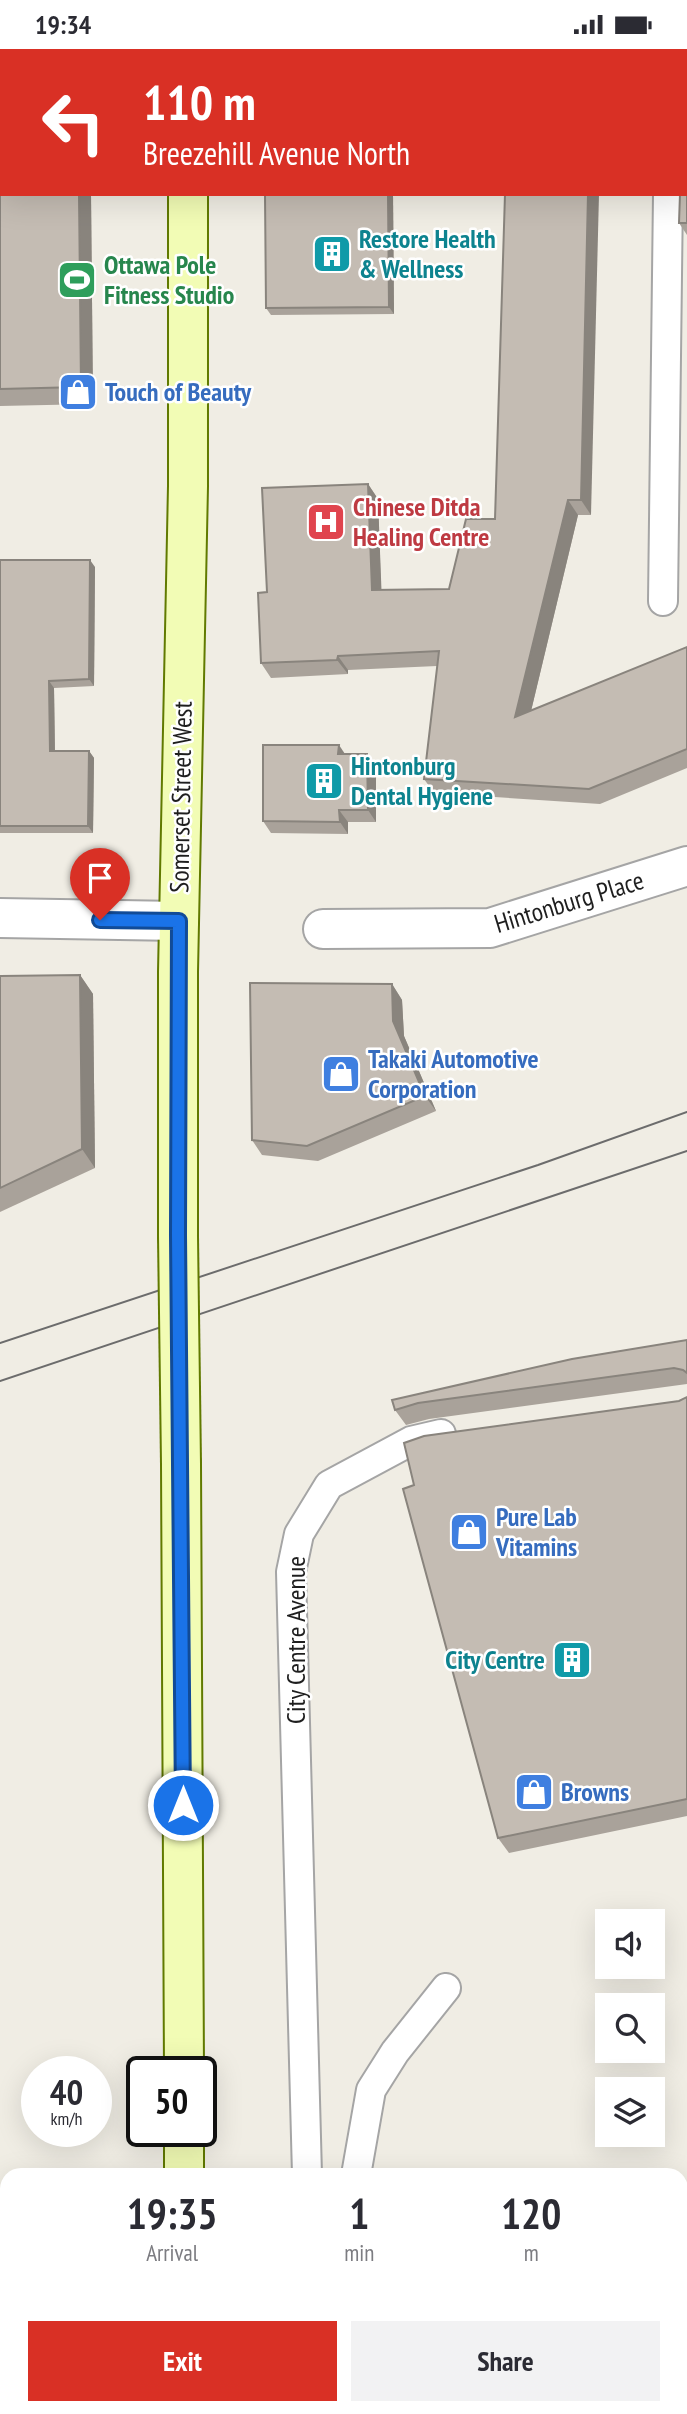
<!DOCTYPE html>
<html lang="en">
<head>
<meta charset="utf-8">
<style>
  :root { --surface:#fff; --page:#f2f2f3; --text:#2b2b33; --muted:#7c7c81; --accent:#d93025 }
  body { margin:0; font-family:"PT Sans Narrow",sans-serif; background:var(--page); color:var(--text); height:100vh; display:flex; flex-direction:column; font-size:26px; white-space:nowrap }
  * { box-sizing:border-box; margin:0 }
  p { font-size:23px; color:var(--muted) }
  .icon { flex:none; width:38px; height:38px; fill:none; stroke:currentColor; stroke-width:2; stroke-linecap:round; stroke-linejoin:round }
  .map { position:relative; flex:1; overflow:hidden }
  .sheet { position:absolute; left:0px; top:2119px; width:688px; height:247px; display:flex; flex-direction:column; background:var(--surface); border-radius:21px 21px 0 0; box-shadow:0 7px 28px #0002 }
  .sheet>* { flex:none }
  .hud { position:absolute; left:0px; top:0px; width:688px; height:147px; box-shadow:0 7px 28px #0002; background:#d93025; color:#fff; overflow:hidden }
  .tools { position:absolute; left:595px; top:1860px; display:grid; gap:14px }
  .tools a { display:grid; place-items:center; width:70px; height:70px; border-radius:0px; background:var(--surface); box-shadow:0 7px 28px #0002; font-size:35px }
  .speed { position:absolute; left:21px; top:2007px; display:flex; gap:14px; font-size:35px; font-weight:700; text-align:center }
  .speed>* { display:grid; place-content:center; width:91px; height:91px; border-radius:50%; background:var(--surface); box-shadow:0 7px 28px #0002; line-height:1 }
  .speed small { font-size:18px; font-weight:400 }
  .speed .limit { border:4px solid #111; border-radius:10px; background:#fff; color:#111 }
  .pin { position:absolute; display:grid; place-items:center; width:60px; height:60px; color:#fff; margin:-72px -30px; border-radius:50% 50% 50% 0; rotate:-45deg; box-shadow:0 0 7px #0007 }
  .pin .icon { rotate:45deg }
  .me { position:absolute; width:77px; margin:-38px; rotate:0deg; stroke-linejoin:round; filter:drop-shadow(0 0 5px #0008) }
  .turn { display:flex; align-items:center; gap:24px; height:147px; padding:0 28px; font-size:32px }
  .turn .icon { width:91px; height:91px; stroke-width:2.5 }
  .turn b { display:block; font-size:49px; line-height:60px }
  .eta { display:flex; justify-content:space-evenly; align-items:center; height:119px; text-align:center }
  .eta b { font-size:42px; font-weight:600; line-height:49px }
  .cta { display:flex; gap:14px; margin-top:auto; padding:14px 28px }
  .cta a { flex:1; height:80px; border-radius:0px; background:var(--accent); color:#fff; font-size:28px; font-weight:600; line-height:80px; text-align:center }
  .cta a+a { background:var(--page); color:var(--text) }
  .status { display:flex; justify-content:space-between; align-items:center; height:49px; padding:0 35px; background:var(--surface); direction:ltr }
  .status svg { height:19px; fill:currentColor }
  .map>svg:first-child { display:block }
  .lines { fill:none; stroke-linecap:round; stroke-linejoin:round }
  .service-casing { stroke:#a5a5a5; stroke-width:32 }
  .minor-casing { stroke:#a5a5a5; stroke-width:42 }
  .secondary-casing { stroke:#617a00; stroke-width:42 }
  .service { stroke:#fff; stroke-width:28 }
  .minor { stroke:#fff; stroke-width:38 }
  .secondary { stroke:#f2fcb5; stroke-width:38 }
  .tram { stroke:#6c6c6c; stroke-width:2 }
  .secondary-bridge-casing { stroke:#617a00; stroke-width:42; stroke-linecap:butt }
  .secondary-bridge { stroke:#f2fcb5; stroke-width:38 }
  .wall { fill:#a9a29a }
  .shaded-wall { fill:#89847d }
  .building { fill:#c4bcb3; stroke:#89847d; stroke-width:2 }
  .route-casing { stroke:#114b97; stroke-width:18 }
  .route { stroke:#1a73e8; stroke-width:12 }
  .labels { text-anchor:middle; stroke-width:5; stroke-linejoin:round; paint-order:stroke }
  .culture-label { font-size:26px; font-weight:bold; fill:#0d838f; stroke:#fff; text-anchor:start }
  .leisure-label { font-size:26px; font-weight:bold; fill:#27864d; stroke:#fff; text-anchor:start }
  .shop-label { font-size:26px; font-weight:bold; fill:#366cbe; stroke:#fff; text-anchor:start }
  .health-label { font-size:26px; font-weight:bold; fill:#be3a42; stroke:#fff; text-anchor:start }
  .street-label { font-size:26px; fill:#1e1e1e; stroke:#fff }
</style>
</head>
<body>
<div class="status"><b>19:34</b><svg viewBox="0 0 49 12"><path d="M0 12V9h3v3zM5 12V6h3v6zM10 12V3h3v9zM15 12V0h3v12zM26 1h20v11H26zM47 4h2v5h-2z"/></svg></div>
<div class="map">
<svg width="687" height="2365" viewBox="0 0 687 2365">
  <rect width="100%" height="100%" fill="#f0ede4"/>
  <g class="lines">
    <!-- service casing -->
    <g class="service-casing">
      <g id="service">
        <path d="M669,2V0"/>
        <path d="M663,552L668,145"/>
        <path d="M307,2126L291,1523L299,1485L329,1436L411,1392L441,1385"/>
        <path d="M356,2126L371,2041L395,2003L446,1939"/>
        <path d="M0,2194H7"/>
        <path d="M370,2359L379,2365"/>
      </g>
    </g>
    <!-- minor casing -->
    <g class="minor-casing">
      <g id="minor">
        <path d="M0,869L179,872"/>
        <path d="M323,880L490,879L687,817"/>
      </g>
    </g>
    <!-- secondary casing -->
    <g class="secondary-casing">
      <g id="secondary">
        <path d="M188,2V0"/>
        <path d="M178,1187V923L188,437V145"/>
        <path d="M181,1415L184,2023"/>
        <path d="M184,2082V2126"/>
        <path d="M184,2359V2365"/>
      </g>
    </g>
    <!-- service -->
    <use href="#service" class="service"/>
    <!-- minor -->
    <use href="#minor" class="minor"/>
    <!-- secondary -->
    <use href="#secondary" class="secondary"/>
    <!-- tram -->
    <g class="tram">
      <path d="M0,1294L538,1116L687,1063"/>
      <path d="M0,1332L687,1102"/>
    </g>
    <!-- secondary-bridge casing -->
    <g class="secondary-bridge-casing">
      <path id="secondary-bridge" d="M178,1187L181,1415"/>
    </g>
    <!-- secondary-bridge -->
    <use href="#secondary-bridge" class="secondary-bridge"/>
  </g>
  <!-- wall -->
  <g class="wall">
    <path d="M687,78V186L679,174Z"/>
    <path d="M0,89L2,145H91L93,355L0,357Z"/>
    <path d="M265,145H393L394,265L271,266L266,259Z"/>
    <path d="M505,145L591,466H578L531,662L687,598V719L600,755L434,744L424,730L437,617L348,621V625L271,629L261,614L267,543L368,435L378,450L381,540H449L495,470Z"/>
    <path d="M0,511L95,518L94,637L54,639L55,702H89L94,709L93,784H0Z"/>
    <path d="M345,705H367L376,717V773H348V785L271,784L263,772Z"/>
    <path d="M80,926L93,945L95,1119L0,1163V927Z"/>
    <path d="M392,935L402,951L404,987L436,1062L318,1112L262,1106L252,1091Z"/>
    <path d="M687,1291V1335L429,1370L406,1376L395,1361L392,1351Z"/>
    <path d="M687,1348V1767L509,1804L498,1789L679,1352Z"/>
  </g>
  <!-- shaded-wall -->
  <g class="shaded-wall">
    <path d="M79,145H91L93,355L81,338Z"/>
    <path d="M388,145H393L394,265L389,258Z"/>
    <path d="M588,145H599L591,466L581,451Z"/>
    <path d="M368,435L378,450L382,555L372,541Z"/>
    <path d="M568,451L578,466L526,683L515,668Z"/>
    <path d="M90,511L95,518L94,637L89,630Z"/>
    <path d="M338,607L348,621V625L337,611Z"/>
    <path d="M49,632L54,639L55,709L50,702Z"/>
    <path d="M339,696L347,708L338,705Z"/>
    <path d="M89,702L94,709L93,784L88,777Z"/>
    <path d="M367,705L376,717V773L368,761Z"/>
    <path d="M339,761L348,773V785L340,773Z"/>
    <path d="M80,926L93,945L95,1119L82,1100Z"/>
    <path d="M392,935L402,951L404,987L436,1062L425,1047L393,972Z"/>
    <path d="M685,2281L687,2284V2365H685Z"/>
  </g>
  <!-- building -->
  <g class="building">
    <path d="M686,78H687V174H679L680,145H686Z"/>
    <path d="M0,89H2V145H79L81,338L0,340Z"/>
    <path d="M265,145H388L389,258L266,259Z"/>
    <path d="M505,145H588L581,451H568L515,668L687,598V700L589,740L424,730L439,602L338,607L337,611L261,614L258,544L267,543L262,439L368,435L372,541L449,540L466,470H495Z"/>
    <path d="M0,511H90L89,630L49,632L50,702H89L88,777H0Z"/>
    <path d="M263,696H339L338,705H367L368,761H339L340,773L263,772Z"/>
    <path d="M80,926L82,1100L0,1139V927Z"/>
    <path d="M250,934L392,935L393,972L425,1047L307,1097L252,1091Z"/>
    <path d="M687,1291V1324L683,1321L674,1319L418,1354L395,1361L392,1351L572,1310Z"/>
    <path d="M687,1348V1750L498,1789L403,1440L414,1436L404,1394L424,1387L679,1352Z"/>
    <path d="M681,2281H685V2365H514V2359H681Z"/>
  </g>
  <g class="lines">
    <!-- route casing -->
    <g class="route-casing">
      <path id="route" d="M100,871L179,872L178,1186L183,1756"/>
    </g>
    <!-- route -->
    <use href="#route" class="route"/>
  </g>
  <!-- icons -->
  <defs>
    <g id="building-square" transform="scale(2.0125)"><rect x="-9" y="-9" width="18" height="18" rx="4" fill="#0f9aa8" stroke="#fff"/><path d="M-4-6H4V6H1V3H-1V6H-4ZM-2.5-4.3h1.7v1.8h-1.7ZM.8-4.3h1.7v1.8H.8ZM-2.5-1h1.7V.8h-1.7ZM.8-1h1.7V.8H.8Z" fill="#fff"/></g>
    <g id="stadium-square" transform="scale(2.0125)"><rect x="-9" y="-9" width="18" height="18" rx="4" fill="#2e9e5b" stroke="#fff"/><path d="M0-5a6.5 5 0 1 0 0 10a6.5 5 0 1 0 0-10ZM-3.5-1.8h7v3.6h-7Z" fill="#fff"/></g>
    <g id="shop-square" transform="scale(2.0125)"><rect x="-9" y="-9" width="18" height="18" rx="4" fill="#3f7fe0" stroke="#fff"/><path d="M-5-2.5h2.3a2.7 3.5 0 0 1 5.4 0H5L5.5 6h-11ZM-1.5-2.5h3a1.5 2.3 0 0 0-3 0Z" fill="#fff"/></g>
    <g id="hospital-square" transform="scale(2.0125)"><rect x="-9" y="-9" width="18" height="18" rx="4" fill="#e0444e" stroke="#fff"/><path d="M-5-5h3v3.5h4V-5h3V5h-3V1.5h-4V5h-3Z" fill="#fff"/></g>
  </defs>
  <g fill-rule="evenodd">
    <use href="#building-square" x="332" y="205"/>
    <use href="#stadium-square" x="77" y="231"/>
    <use href="#shop-square" x="78" y="343"/>
    <use href="#hospital-square" x="326" y="473"/>
    <use href="#building-square" x="324" y="732"/>
    <use href="#shop-square" x="341" y="1025"/>
    <use href="#shop-square" x="469" y="1483"/>
    <use href="#building-square" x="572" y="1611"/>
    <use href="#shop-square" x="534" y="1743"/>
  </g>
  <g class="labels">
    <!-- culture labels -->
    <g class="culture-label">
      <text x="359" y="199">Restore Health<tspan x="359" dy="30">&amp; Wellness</tspan></text>
      <text x="351" y="726">Hintonburg<tspan x="351" dy="30">Dental Hygiene</tspan></text>
      <text x="545" y="1620" text-anchor="end">City Centre</text>
    </g>
    <!-- leisure labels -->
    <g class="leisure-label">
      <text x="104" y="225">Ottawa Pole<tspan x="104" dy="30">Fitness Studio</tspan></text>
    </g>
    <!-- shop labels -->
    <g class="shop-label">
      <text x="105" y="352">Touch of Beauty</text>
      <text x="368" y="1019">Takaki Automotive<tspan x="368" dy="30">Corporation</tspan></text>
      <text x="496" y="1477">Pure Lab<tspan x="496" dy="30">Vitamins</tspan></text>
      <text x="561" y="1752">Browns</text>
    </g>
    <!-- health labels -->
    <g class="health-label">
      <text x="353" y="467">Chinese Ditda<tspan x="353" dy="30">Healing Centre</tspan></text>
    </g>
    <!-- street labels -->
    <g class="street-label">
      <text transform="translate(181 748) rotate(-89)" y="9">Somerset Street West</text>
      <text transform="translate(569 853) rotate(-17)" y="9">Hintonburg Place</text>
      <text transform="translate(296 1591) rotate(-90)" y="9">City Centre Avenue</text>
    </g>
  </g>
</svg>
<div class="tools">
<a><svg class="icon" aria-label="sound" viewBox="0 0 24 24"><path d="M4 9h4l5-4v14l-5-4H4zM17 9q2 3 0 6"/></svg></a>
<a><svg class="icon" aria-label="search" viewBox="0 0 24 24"><circle cx="10" cy="10" r="6"/><path d="M15 15l6 6"/></svg></a>
<a><svg class="icon" aria-label="layers" viewBox="0 0 24 24"><path d="M12 4l9 5-9 5-9-5zM3 14l9 5 9-5"/></svg></a>
</div>
<div class="speed"><div>40<small>km/h</small></div><div class="limit">50</div></div>
<div class="pin" style="left:100px;top:871px;background:#d93025"><svg class="icon" aria-label="arrive" viewBox="0 0 24 24"><path d="M6 21V4h12l-3 4 3 4H6"/></svg></div>
<svg class="me" style="left:183px;top:1756px" viewBox="-20 -20 40 40"><circle r="17" fill="#1a73e8" stroke="#fff" stroke-width="3"/><path d="M0-11L8 9 0 5-8 9z" fill="#fff"/></svg>
<div class="hud">
<div class="turn"><svg class="icon" aria-label="left" viewBox="0 0 24 24"><path d="M17 20v-9H6M10 6l-5 5 5 5"/></svg><div><b>110 m</b>Breezehill Avenue North</div></div>
</div>
<section class="sheet">
<div class="eta">
<div><b>19:35</b><p>Arrival</p></div>
<div><b>1</b><p>min</p></div>
<div><b>120</b><p>m</p></div>
</div>
<div class="cta"><a>Exit</a><a>Share</a></div>
</section>
</div>
</body>
</html>
